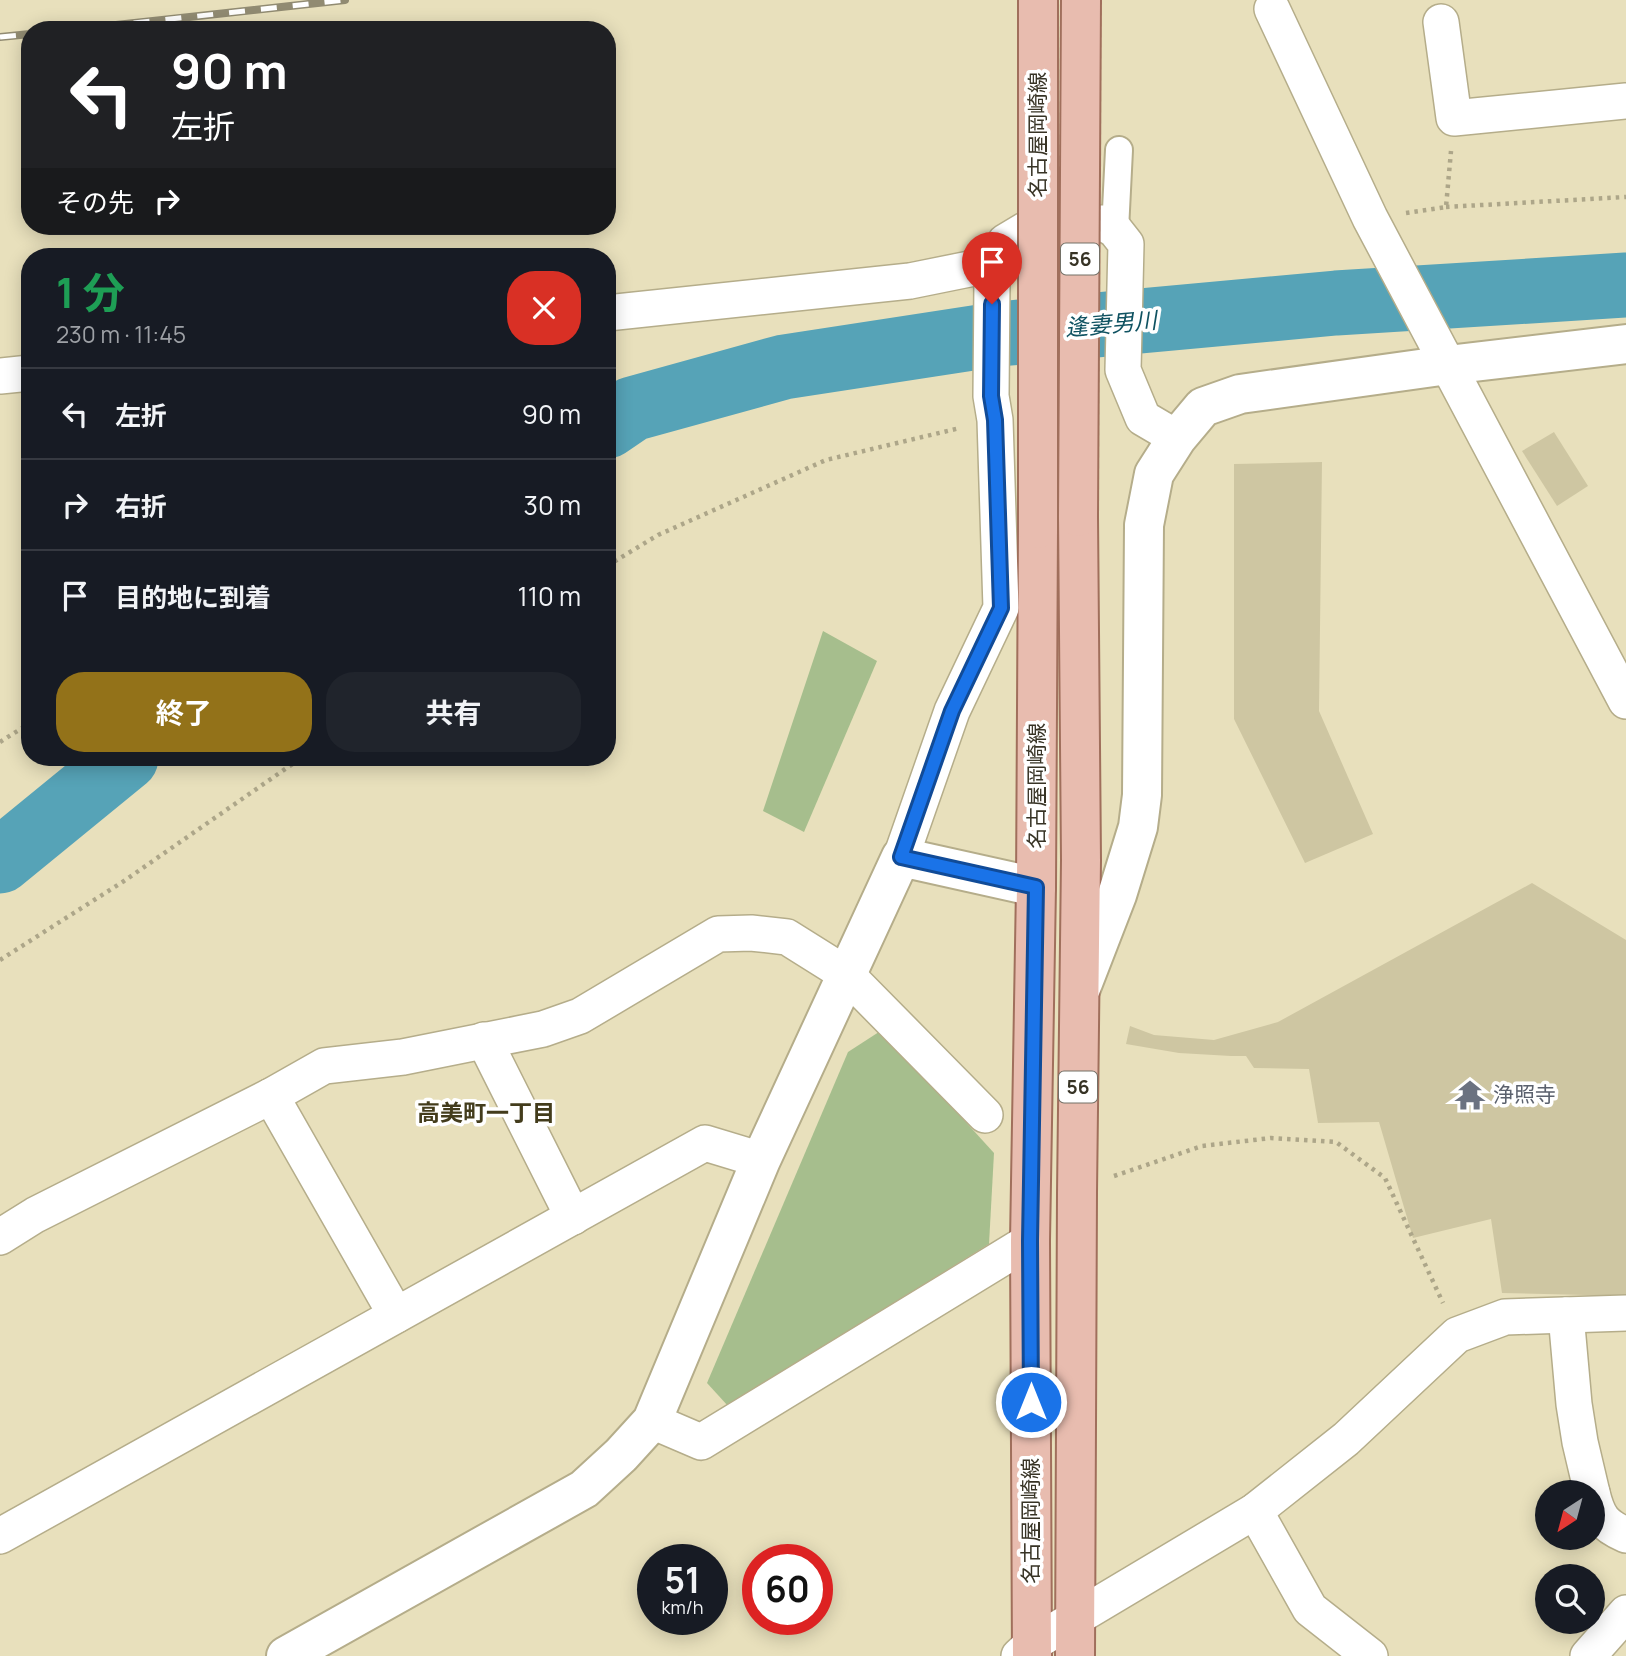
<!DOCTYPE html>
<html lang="ja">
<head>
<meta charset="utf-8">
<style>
  :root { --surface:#171b24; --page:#20242c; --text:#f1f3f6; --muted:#9ea1a6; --line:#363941; --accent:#937219 }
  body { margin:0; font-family:Manrope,"Noto Sans JP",sans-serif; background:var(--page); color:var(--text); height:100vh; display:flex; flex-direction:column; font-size:26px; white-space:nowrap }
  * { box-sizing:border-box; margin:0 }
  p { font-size:23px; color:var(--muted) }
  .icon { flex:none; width:38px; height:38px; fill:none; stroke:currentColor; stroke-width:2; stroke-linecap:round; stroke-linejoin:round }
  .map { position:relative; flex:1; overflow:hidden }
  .panel { position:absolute; left:21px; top:248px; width:595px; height:518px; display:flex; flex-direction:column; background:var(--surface); border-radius:28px; box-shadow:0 4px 18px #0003 }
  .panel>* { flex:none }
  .hud { position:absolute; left:21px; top:21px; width:595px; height:214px; border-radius:28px; box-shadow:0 4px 18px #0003; background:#202124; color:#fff; overflow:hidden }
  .needle { width:46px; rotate:216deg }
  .fabs { position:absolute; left:1535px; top:1480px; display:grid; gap:14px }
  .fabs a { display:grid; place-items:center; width:70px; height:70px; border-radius:50%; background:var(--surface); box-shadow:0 4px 18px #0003; font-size:35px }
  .speed { position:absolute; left:637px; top:1544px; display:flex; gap:14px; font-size:35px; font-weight:700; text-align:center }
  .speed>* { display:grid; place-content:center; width:91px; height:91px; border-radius:50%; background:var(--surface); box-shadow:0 4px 18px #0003; line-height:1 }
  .speed small { font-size:18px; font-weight:400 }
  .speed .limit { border:10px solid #d22; background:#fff; color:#111 }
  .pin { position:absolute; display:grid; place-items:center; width:60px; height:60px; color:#fff; margin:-72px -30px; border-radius:50% 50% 50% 0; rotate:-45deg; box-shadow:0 0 7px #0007 }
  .pin .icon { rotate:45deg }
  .me { position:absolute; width:77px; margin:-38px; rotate:0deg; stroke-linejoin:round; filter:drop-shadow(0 0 5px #0008) }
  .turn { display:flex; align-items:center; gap:24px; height:147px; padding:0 35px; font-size:32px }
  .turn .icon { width:91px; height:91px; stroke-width:2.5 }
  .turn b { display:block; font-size:49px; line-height:60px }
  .then { display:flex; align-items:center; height:66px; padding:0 35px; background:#0003; gap:14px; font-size:26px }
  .round { display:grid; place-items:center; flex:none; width:74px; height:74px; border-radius:28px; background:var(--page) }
  .head { display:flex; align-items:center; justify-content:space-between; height:119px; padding:0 35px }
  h1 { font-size:42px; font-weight:700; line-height:52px; color:#1e9e55 }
  .action { display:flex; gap:14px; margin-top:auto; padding:14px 35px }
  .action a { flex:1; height:80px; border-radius:28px; background:var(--accent); color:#fff; font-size:28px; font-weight:700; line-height:80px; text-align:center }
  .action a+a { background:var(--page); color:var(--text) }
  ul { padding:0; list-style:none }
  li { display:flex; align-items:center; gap:21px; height:91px; padding:0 35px; border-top:2px solid var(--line) }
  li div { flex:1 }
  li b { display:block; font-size:26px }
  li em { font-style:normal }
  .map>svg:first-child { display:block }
  .green { fill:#a6be8d }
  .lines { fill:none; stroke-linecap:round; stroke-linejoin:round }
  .river { stroke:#56a3b7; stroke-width:65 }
  .building { fill:#cec6a2 }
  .pedestrian-casing { stroke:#b5ad8a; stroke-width:30 }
  .minor-casing { stroke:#b5ad8a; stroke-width:38 }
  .tertiary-casing { stroke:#b5ad8a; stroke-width:42 }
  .primary-casing { stroke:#a06f5c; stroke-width:42 }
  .path { stroke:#ada689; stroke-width:4.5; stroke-dasharray:3.5 5; stroke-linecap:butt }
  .pedestrian { stroke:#fff; stroke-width:26 }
  .minor { stroke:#fff; stroke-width:35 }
  .tertiary { stroke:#fff; stroke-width:38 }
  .primary { stroke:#e8bcaf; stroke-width:38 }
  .rail-casing { stroke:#918b72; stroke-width:8 }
  .rail { stroke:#fff; stroke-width:5; stroke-dasharray:16; stroke-linecap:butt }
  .primary-bridge-casing { stroke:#a06f5c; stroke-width:42; stroke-linecap:butt }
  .primary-bridge { stroke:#e8bcaf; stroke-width:38 }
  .route-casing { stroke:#114b97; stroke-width:18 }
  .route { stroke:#1a73e8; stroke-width:12 }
  .labels { text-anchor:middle; stroke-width:7; stroke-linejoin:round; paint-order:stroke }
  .shield { fill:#fff; stroke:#737066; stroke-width:2 }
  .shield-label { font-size:19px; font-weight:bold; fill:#373325 }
  .street-label { font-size:21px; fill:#373325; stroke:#fff }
  .worship-label { font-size:21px; fill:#5b616d; stroke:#fff; text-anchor:start }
  .water-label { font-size:23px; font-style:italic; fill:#0f5261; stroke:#fff }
  .neighbourhood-label { font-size:23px; font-weight:bold; fill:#433c1c; stroke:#fff }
</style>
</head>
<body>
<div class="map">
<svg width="1626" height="1656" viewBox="0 0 1626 1656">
  <rect width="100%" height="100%" fill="#e8e0bc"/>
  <!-- green -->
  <g class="green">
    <path d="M823,631L877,661L804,832L763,811Z"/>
    <path d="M882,1030L994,1153L989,1244L728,1406L707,1383L848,1052Z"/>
  </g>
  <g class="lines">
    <!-- river -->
    <g class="river">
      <path d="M607,426L632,409L784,367L999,334L1336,303L1626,285"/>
      <path d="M0,861L126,758"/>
    </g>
  </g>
  <!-- building -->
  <g class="building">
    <path d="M1554,432L1588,486L1557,506L1522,451Z"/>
    <path d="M1322,462L1319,711L1373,834L1305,863L1234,719V464Z"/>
    <path d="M1532,883L1626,940V1296L1502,1293L1491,1219L1413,1238L1379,1122L1318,1123L1309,1069L1254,1068L1246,1056H1231L1179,1053L1126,1044L1130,1026L1154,1035L1214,1040L1278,1022Z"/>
  </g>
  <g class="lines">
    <!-- pedestrian casing -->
    <g class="pedestrian-casing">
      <path id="pedestrian" d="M1115,230L1119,150"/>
    </g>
    <!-- minor casing -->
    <g class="minor-casing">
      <g id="minor">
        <path d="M1272,9L1370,218L1626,701"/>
        <path d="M1441,22L1454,118L1626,101"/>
        <path d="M607,313L910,281L994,264"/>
        <path d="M0,376L30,373"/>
        <path d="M901,857L952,711L1001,608L995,420L991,396L992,281L994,264L1005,242L1025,230L1103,223L1115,230L1126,244L1123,370L1143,418L1177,438"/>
        <path d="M484,1040L573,1217"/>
        <path d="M271,1096L396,1315"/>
        <path d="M0,1237L35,1215L271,1096L324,1066L403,1057L543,1029L580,1016L718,934L751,933L787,937L846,974L985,1115"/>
        <path d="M1566,1315L1574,1404L1580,1442L1592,1493"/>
        <path d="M652,1421L701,1442L1030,1241"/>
        <path d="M1592,1493C1598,1517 1603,1525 1626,1535"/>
        <path d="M1255,1511L1310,1609L1370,1656"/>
        <path d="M0,1536L705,1143L761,1160"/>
        <path d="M1019,1656L1032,1644L1255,1511L1346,1439L1457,1335L1505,1317L1626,1313"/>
        <path d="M1588,1656L1626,1613"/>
      </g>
    </g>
    <!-- tertiary casing -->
    <g class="tertiary-casing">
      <g id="tertiary">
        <path d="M1081,988L1117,895L1138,827L1142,795L1144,525L1154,474L1177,438L1203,407L1240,394L1448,365L1626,344"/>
        <path d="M286,1656L584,1489L621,1455L652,1421L761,1160L901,857L1036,887"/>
      </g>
    </g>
    <!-- primary casing -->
    <g class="primary-casing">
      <g id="primary">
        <path d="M1032,1656L1030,1241L1036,887L1038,529"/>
        <path d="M1075,1656L1077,1193L1081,860L1078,517"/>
      </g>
    </g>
    <!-- path -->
    <g class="path">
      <path d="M1446,207L1626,197"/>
      <path d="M1406,213L1446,207L1451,151"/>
      <path d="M607,566L658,535L826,460L960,428"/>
      <path d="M0,742L30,723"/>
      <path d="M0,960L124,881L301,758"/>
      <path d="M1114,1176L1202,1146L1271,1138L1336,1142L1385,1178L1443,1303"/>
    </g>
    <!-- pedestrian -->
    <use href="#pedestrian" class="pedestrian"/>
    <!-- minor -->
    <use href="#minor" class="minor"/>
    <!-- tertiary -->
    <use href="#tertiary" class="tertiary"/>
    <!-- primary -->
    <use href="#primary" class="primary"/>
    <!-- rail casing -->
    <g class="rail-casing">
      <g id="rail">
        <path d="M70,30L345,0"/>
        <path d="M0,37L30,34"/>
      </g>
    </g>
    <!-- rail -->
    <use href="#rail" class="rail"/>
    <!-- primary-bridge casing -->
    <g class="primary-bridge-casing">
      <g id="primary-bridge">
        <path d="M1078,517L1081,0"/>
        <path d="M1038,529V0"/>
      </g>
    </g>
    <!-- primary-bridge -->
    <use href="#primary-bridge" class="primary-bridge"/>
  </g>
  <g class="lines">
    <!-- route casing -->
    <g class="route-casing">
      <path id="route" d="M992,304L991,396L995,420L1001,608L952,711L901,857L1036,887L1030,1241L1031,1402"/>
    </g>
    <!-- route -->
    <use href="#route" class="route"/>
  </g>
  <!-- icons -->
  <defs>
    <g id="temple-bare" transform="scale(2.415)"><path d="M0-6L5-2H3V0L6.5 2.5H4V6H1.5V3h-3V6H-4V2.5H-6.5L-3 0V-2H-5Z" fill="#6b7280" stroke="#fff" stroke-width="2.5" paint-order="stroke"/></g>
  </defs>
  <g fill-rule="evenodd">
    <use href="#temple-bare" x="1470" y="1095"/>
  </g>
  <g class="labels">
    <!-- shield labels -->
    <g class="shield">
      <rect x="1061" y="243.5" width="38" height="31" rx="5"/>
      <rect x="1059" y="1071.5" width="38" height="31" rx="5"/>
    </g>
    <g class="shield-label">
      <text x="1080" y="266">56</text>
      <text x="1078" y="1094">56</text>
    </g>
    <!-- street labels -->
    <g class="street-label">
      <text transform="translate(1038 135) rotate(-90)" y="7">名古屋岡崎線</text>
      <text transform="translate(1037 786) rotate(-90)" y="7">名古屋岡崎線</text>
      <text transform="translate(1031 1521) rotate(-90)" y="7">名古屋岡崎線</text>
    </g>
    <!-- worship labels -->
    <g class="worship-label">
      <text x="1493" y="1102">浄照寺</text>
    </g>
    <!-- water labels -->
    <g class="water-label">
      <text transform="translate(1111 324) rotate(-5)" y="8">逢妻男川</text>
    </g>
    <!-- neighbourhood labels -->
    <g class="neighbourhood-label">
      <text x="486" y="1121">高美町一丁目</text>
    </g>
  </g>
</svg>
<div class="fabs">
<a><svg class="needle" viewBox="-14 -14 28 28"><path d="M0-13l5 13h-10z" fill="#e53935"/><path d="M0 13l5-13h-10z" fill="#9ea1a6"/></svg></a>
<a><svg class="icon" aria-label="search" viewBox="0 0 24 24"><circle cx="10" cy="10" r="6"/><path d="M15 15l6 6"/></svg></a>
</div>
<div class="speed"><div>51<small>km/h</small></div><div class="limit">60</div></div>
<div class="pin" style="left:992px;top:304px;background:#d93025"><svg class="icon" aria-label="arrive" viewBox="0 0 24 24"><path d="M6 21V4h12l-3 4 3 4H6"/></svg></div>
<svg class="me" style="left:1031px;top:1402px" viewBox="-20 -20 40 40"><circle r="17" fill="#1a73e8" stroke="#fff" stroke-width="3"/><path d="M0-11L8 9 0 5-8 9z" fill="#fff"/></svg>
<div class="hud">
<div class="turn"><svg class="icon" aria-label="left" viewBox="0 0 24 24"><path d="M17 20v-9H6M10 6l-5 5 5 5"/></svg><div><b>90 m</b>左折</div></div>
<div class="then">その先<svg class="icon" aria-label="right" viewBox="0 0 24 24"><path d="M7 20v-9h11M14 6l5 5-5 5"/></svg></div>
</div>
<section class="panel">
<div class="head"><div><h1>1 分</h1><p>230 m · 11:45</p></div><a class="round" style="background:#d93025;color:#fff"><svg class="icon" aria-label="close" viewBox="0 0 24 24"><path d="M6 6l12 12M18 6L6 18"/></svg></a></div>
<ul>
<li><svg class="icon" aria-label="left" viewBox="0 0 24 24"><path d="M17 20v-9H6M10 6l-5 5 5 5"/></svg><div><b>左折</b></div><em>90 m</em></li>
<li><svg class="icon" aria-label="right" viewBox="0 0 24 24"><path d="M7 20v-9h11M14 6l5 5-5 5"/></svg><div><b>右折</b></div><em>30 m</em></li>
<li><svg class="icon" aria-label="arrive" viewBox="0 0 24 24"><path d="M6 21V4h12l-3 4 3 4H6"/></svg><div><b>目的地に到着</b></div><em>110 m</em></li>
</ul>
<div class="action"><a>終了</a><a>共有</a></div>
</section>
</div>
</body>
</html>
